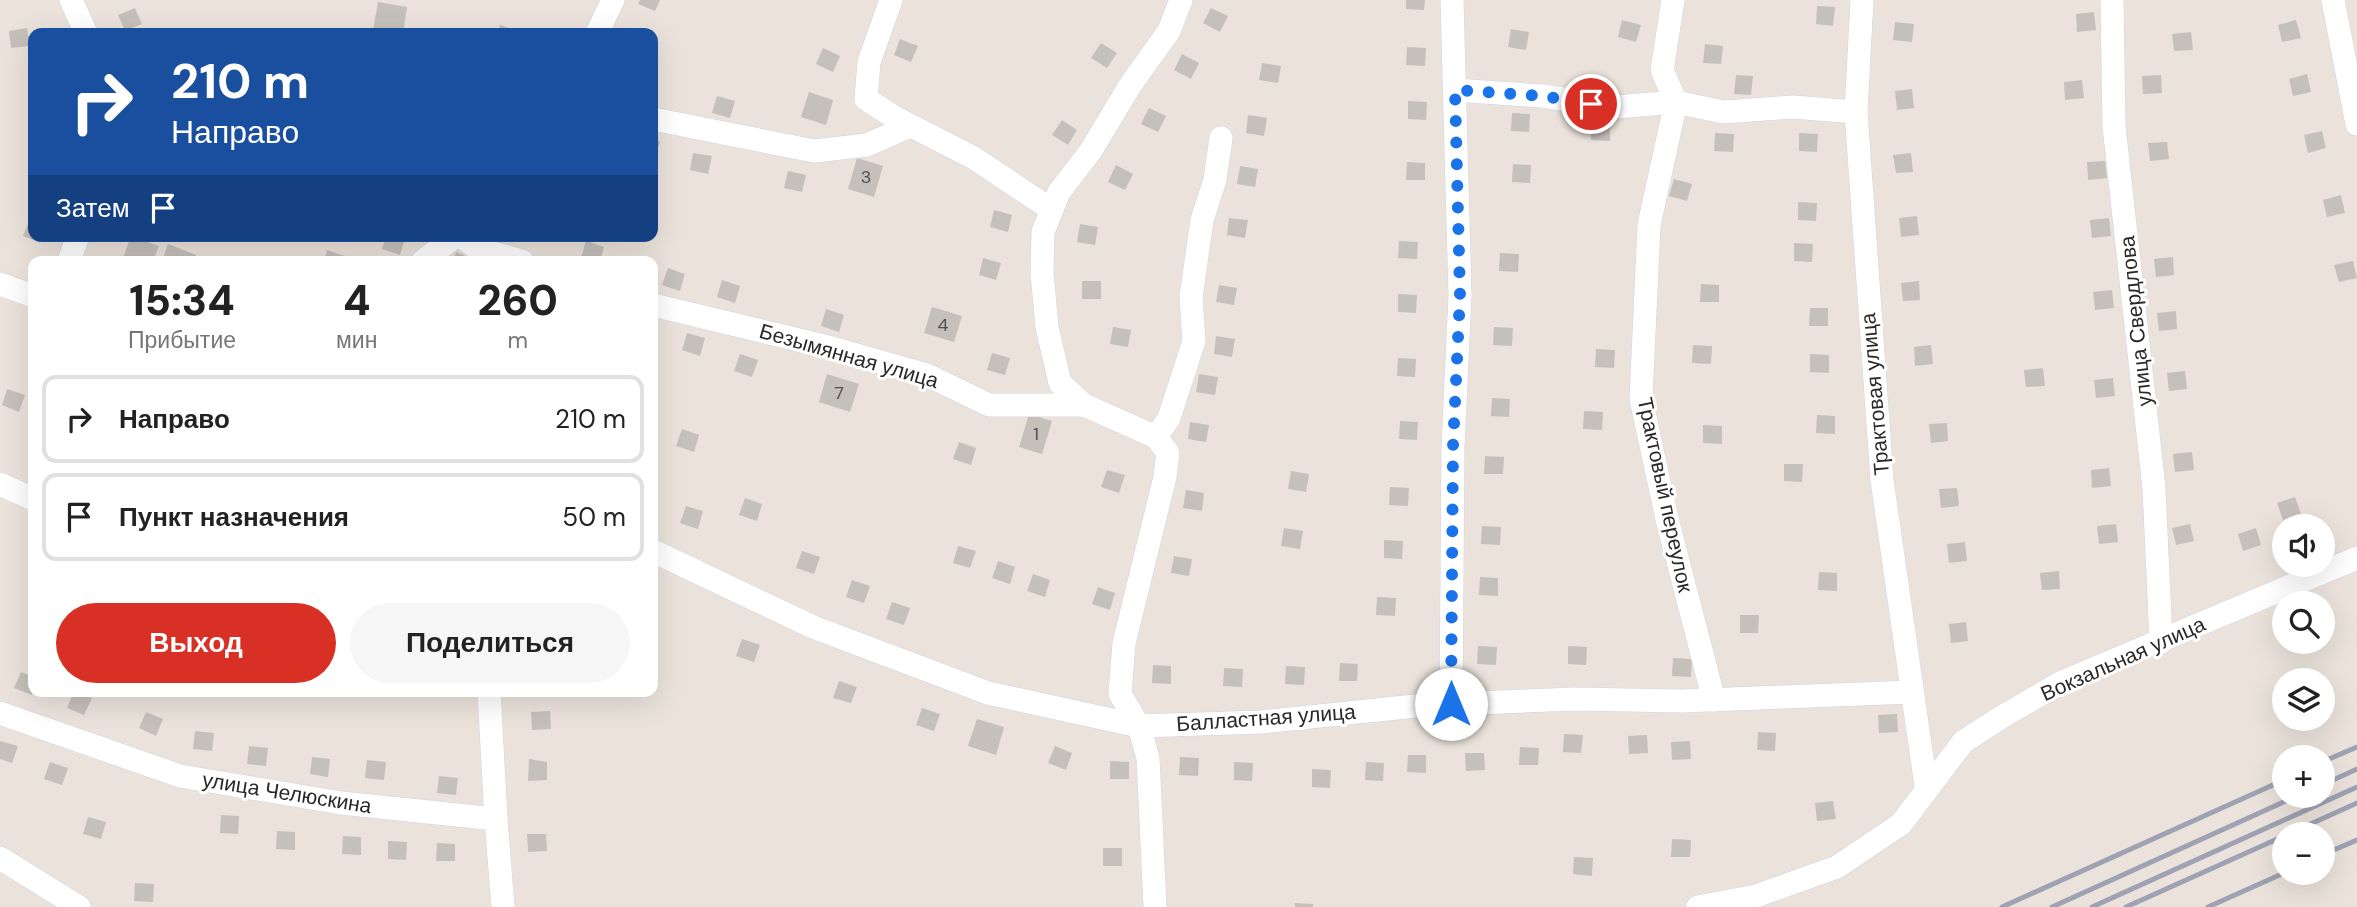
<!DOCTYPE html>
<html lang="ru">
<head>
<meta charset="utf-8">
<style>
  :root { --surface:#fff; --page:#f6f6f6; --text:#222; --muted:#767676; --line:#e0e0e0; --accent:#d93025 }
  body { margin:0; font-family:"DM Sans",sans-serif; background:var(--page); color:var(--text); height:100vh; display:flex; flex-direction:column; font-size:26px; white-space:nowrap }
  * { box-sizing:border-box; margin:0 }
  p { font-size:23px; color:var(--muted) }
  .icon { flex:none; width:38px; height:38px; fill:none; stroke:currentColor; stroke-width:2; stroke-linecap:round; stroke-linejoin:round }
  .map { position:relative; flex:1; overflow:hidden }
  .panel { position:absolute; left:28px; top:256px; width:630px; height:441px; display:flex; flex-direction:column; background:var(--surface); border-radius:14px; box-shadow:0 7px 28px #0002 }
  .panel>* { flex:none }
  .guide { position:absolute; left:28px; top:28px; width:630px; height:214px; border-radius:14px; box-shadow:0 7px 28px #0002; background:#1a4fa0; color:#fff; overflow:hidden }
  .controls { position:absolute; left:2272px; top:514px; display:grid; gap:14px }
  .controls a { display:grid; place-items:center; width:63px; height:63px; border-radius:50%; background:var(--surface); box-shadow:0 7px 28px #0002; font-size:35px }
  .pin { position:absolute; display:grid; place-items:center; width:60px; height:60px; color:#fff; margin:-30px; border:4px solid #fff; border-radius:50%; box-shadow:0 2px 7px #0007 }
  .me { position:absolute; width:77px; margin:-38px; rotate:0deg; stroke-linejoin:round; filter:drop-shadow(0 0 5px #0008) }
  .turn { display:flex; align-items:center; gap:24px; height:147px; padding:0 28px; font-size:32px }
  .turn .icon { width:91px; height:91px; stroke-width:2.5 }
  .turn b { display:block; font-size:49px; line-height:60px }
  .then { display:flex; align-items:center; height:66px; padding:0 28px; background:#0003; gap:14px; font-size:26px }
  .eta { display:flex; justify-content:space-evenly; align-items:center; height:119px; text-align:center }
  .eta b { font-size:42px; font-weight:800; line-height:49px }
  .primary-button { display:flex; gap:14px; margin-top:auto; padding:14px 28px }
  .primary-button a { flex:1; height:80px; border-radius:42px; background:var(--accent); color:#fff; font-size:28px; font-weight:800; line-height:80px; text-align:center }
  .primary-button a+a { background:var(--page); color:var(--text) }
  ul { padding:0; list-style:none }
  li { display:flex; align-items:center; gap:21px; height:88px; margin:0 14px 10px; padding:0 14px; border:4px solid var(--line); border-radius:14px }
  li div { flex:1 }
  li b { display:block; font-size:26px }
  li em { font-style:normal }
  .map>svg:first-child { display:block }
  .building { fill:#c6c0bb }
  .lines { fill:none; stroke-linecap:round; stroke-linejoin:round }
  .minor-casing { stroke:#d0d5e1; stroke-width:24 }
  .minor { stroke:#fff; stroke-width:23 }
  .rail { stroke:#9ea2b2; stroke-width:5 }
  .route { stroke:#1a73e8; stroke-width:12; stroke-dasharray:0 21.6 }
  .labels { text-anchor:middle; stroke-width:6; stroke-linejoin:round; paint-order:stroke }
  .number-label { font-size:18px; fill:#504f4e }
  .street-label { font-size:21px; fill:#292929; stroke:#fff }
</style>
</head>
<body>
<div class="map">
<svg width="2357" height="907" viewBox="0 0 2357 907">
  <rect width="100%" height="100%" fill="#ebe3db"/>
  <!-- building -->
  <g class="building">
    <path d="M640,0H660L655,11L638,4Z"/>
    <path d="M1406,0H1425L1424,10L1406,9Z"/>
    <path d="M378,2L407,7L403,33L373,31Z"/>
    <path d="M1817,6L1835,7L1833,26L1816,24Z"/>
    <path d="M135,8L142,24L125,31L118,15Z"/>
    <path d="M1211,8L1228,16L1220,32L1203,23Z"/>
    <path d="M2094,12L2096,30L2077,32L2076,14Z"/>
    <path d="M1622,20L1641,25L1636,42L1618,37Z"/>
    <path d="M2296,20L2301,38L2282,42L2278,25Z"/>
    <path d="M1895,22L1914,24L1912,42L1893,40Z"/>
    <path d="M500,25L524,33H497Z"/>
    <path d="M27,28L30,46L11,48L9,31Z"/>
    <path d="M457,28L475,32V33H456Z"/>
    <path d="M1511,29L1529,32L1526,50L1508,47Z"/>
    <path d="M2191,32L2193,50L2174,51L2172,34Z"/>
    <path d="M900,39L918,46L911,62L894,55Z"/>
    <path d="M1101,43L1117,53L1107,68L1091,58Z"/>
    <path d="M1705,44L1723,46L1721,64L1703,63Z"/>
    <path d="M1407,47L1426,48L1425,66L1406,65Z"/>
    <path d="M823,48L840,56L833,72L816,64Z"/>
    <path d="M1182,54L1199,63L1191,79L1174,70Z"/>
    <path d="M1262,63L1281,66L1278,83L1259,80Z"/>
    <path d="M2307,74L2311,92L2293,96L2289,79Z"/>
    <path d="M1736,75L1753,76L1751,95L1734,94Z"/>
    <path d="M2161,75L2162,93L2143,94L2142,76Z"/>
    <path d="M2082,80L2084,98L2065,100L2064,82Z"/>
    <path d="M1912,89L1914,108L1897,110L1895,91Z"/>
    <path d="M809,92L833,100L826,125L801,117Z"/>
    <path d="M717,96L735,101L730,118L712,113Z"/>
    <path d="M1408,101L1427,102L1426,120L1408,119Z"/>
    <path d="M1149,108L1166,116L1158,132L1141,124Z"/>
    <path d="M1512,113L1530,114L1529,132L1511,131Z"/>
    <path d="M1248,115L1267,118L1264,136L1246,133Z"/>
    <path d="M1062,120L1077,130L1068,145L1052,135Z"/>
    <path d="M1591,122L1610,123V141L1591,140Z"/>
    <path d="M2322,131L2326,148L2308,153L2304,135Z"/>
    <path d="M1715,133L1734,134L1733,152L1714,151Z"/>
    <path d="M1799,133L1818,134L1817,152L1799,151Z"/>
    <path d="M653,139L660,142L653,163Z"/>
    <path d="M2167,142L2169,159L2150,161L2148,143Z"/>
    <path d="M693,153L712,156L708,174L690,170Z"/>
    <path d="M1911,153L1913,172L1896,173L1893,155Z"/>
    <path d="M857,158L883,166L874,197L848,189Z"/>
    <path d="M2105,161L2107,178L2088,180L2087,162Z"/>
    <path d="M1407,162L1425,163V180H1406Z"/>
    <path d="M1513,164L1531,165L1530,183L1512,182Z"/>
    <path d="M1116,165L1133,174L1125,190L1108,182Z"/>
    <path d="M1240,166L1258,169L1255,187L1237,184Z"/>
    <path d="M788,171L806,175L802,192L784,188Z"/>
    <path d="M1674,179L1692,184L1687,201L1669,196Z"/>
    <path d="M2341,195L2345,213L2327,217L2323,200Z"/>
    <path d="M1798,202L1817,203L1816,221L1798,220Z"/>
    <path d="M994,210L1012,215L1008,232L990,227Z"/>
    <path d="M1917,216L1919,235L1901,237L1899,218Z"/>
    <path d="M1229,218L1248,220L1245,238L1227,235Z"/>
    <path d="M2109,218L2111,236L2092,238L2090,220Z"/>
    <path d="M30,219L33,221V236H43L40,243L23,236Z"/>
    <path d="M1080,224L1098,227L1095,245L1077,242Z"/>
    <path d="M131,236L159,246L153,261H122Z"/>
    <path d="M386,236L405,238L400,255L382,249Z"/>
    <path d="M586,241L604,247L600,261L581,258Z"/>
    <path d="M1399,241L1418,242L1417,259L1398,258Z"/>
    <path d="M1794,243L1813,244L1812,262L1794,261Z"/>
    <path d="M168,244L196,255L194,261H162Z"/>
    <path d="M327,250L345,256L343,261H324Z"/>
    <path d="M456,252L477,261H453Z"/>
    <path d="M1500,253L1519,254L1518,272L1499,271Z"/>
    <path d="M2173,257L2174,275L2156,277L2154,259Z"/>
    <path d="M983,258L1001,263L996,280L979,275Z"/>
    <path d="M2353,261L2357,278L2339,282L2334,265Z"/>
    <path d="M668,268L685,274L680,291L662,285Z"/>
    <path d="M722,280L740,286L735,303L717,297Z"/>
    <rect x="1082" y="281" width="19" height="18"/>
    <path d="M1919,281L1920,300L1903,301L1901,283Z"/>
    <path d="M1701,284L1719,285V302H1700Z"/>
    <path d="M1219,285L1237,288L1234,305L1216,302Z"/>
    <path d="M2112,290L2114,308L2095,310L2093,292Z"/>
    <path d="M1398,294L1417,295L1416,313L1398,312Z"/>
    <path d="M932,307L962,316L954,342L924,333Z"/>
    <path d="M1810,308H1828V326H1809Z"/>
    <path d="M826,309L844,315L839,332L821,326Z"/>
    <path d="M2176,311L2177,329L2159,331L2157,313Z"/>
    <path d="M1113,327L1131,330L1128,347L1110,344Z"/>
    <path d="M1494,327L1513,328L1512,346L1493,345Z"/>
    <path d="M687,333L705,338L700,356L682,350Z"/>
    <path d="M1216,336L1235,339L1232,357L1214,354Z"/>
    <path d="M1693,345L1712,346L1711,364L1692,363Z"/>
    <path d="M1931,345L1933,364L1915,366L1914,347Z"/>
    <path d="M1596,349L1615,350L1614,368L1595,367Z"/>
    <path d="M992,353L1010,358L1005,375L987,370Z"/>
    <path d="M740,354L758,360L752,377L734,371Z"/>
    <path d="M1810,354L1829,355V373L1810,372Z"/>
    <path d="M1398,358L1416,359L1415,377L1397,376Z"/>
    <path d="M2043,368L2045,386L2026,387L2024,370Z"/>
    <path d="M2185,371L2187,389L2169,391L2167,373Z"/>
    <path d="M827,374L859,384L850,412L819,402Z"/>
    <path d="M1199,374L1218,377L1215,395L1196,392Z"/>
    <path d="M2113,378L2115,396L2096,398L2094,380Z"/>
    <path d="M7,389L25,395L19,412L2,405Z"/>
    <path d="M1492,398L1510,399L1509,417L1491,416Z"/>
    <path d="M1584,411L1603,412L1602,430L1583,429Z"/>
    <path d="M1029,414L1052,421L1042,454L1019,447Z"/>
    <path d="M1817,415L1835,416V434L1816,433Z"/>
    <path d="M1400,421L1418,422L1417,440L1399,439Z"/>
    <path d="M1190,422L1209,425L1206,442L1188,439Z"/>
    <path d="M1947,423L1948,441L1931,443L1929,424Z"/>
    <path d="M1703,425L1722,426V444L1703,443Z"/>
    <path d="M682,429L699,435L694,452L676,446Z"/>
    <path d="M959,442L976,448L971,465L953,459Z"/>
    <path d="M2192,452L2194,470L2175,472L2173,454Z"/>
    <path d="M1485,456L1504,457L1503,474H1484Z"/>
    <path d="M1784,464H1803L1802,482L1784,481Z"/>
    <path d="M2109,468L2111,486L2092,488L2091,470Z"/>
    <path d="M1107,470L1125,475L1119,493L1101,487Z"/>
    <path d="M1291,471L1309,474L1306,492L1288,489Z"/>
    <path d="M1390,487L1409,488L1408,506L1389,505Z"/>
    <path d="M1957,488L1959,506L1941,508L1939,489Z"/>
    <path d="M1186,490L1204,493L1202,511L1183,508Z"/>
    <path d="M2295,497L2301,514L2283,520L2277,503Z"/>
    <path d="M745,498L762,504L757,521L739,515Z"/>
    <path d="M686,506L703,511L698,529L680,523Z"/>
    <path d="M2116,524L2118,542L2099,544L2097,526Z"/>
    <path d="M2190,524L2194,541L2176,545L2172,528Z"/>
    <path d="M1482,526L1501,527L1500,545L1481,544Z"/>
    <path d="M1284,528L1303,531L1300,549L1281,546Z"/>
    <path d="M2256,528L2261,545L2243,551L2238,534Z"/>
    <path d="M1384,540L1403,541L1402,559L1384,558Z"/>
    <path d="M1965,542L1967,561L1949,563L1947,544Z"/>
    <path d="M958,546L976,551L970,568L953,563Z"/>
    <path d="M802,551L820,557L814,574L796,568Z"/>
    <path d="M1174,556L1192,559L1189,576L1171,573Z"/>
    <path d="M998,561L1015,567L1010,584L992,578Z"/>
    <path d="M2059,571L2060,589L2042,590L2040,573Z"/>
    <path d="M1819,572L1837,573V591L1818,590Z"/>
    <path d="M1033,574L1050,580L1045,597L1027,591Z"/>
    <path d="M1480,577L1498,578V596L1479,595Z"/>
    <path d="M852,580L870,586L864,603L846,597Z"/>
    <path d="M1098,587L1115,593L1110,610L1092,604Z"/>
    <path d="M1377,597L1396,598L1395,616L1376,615Z"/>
    <path d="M892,602L910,608L904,625L886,619Z"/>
    <path d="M1740,615H1759L1758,633H1740Z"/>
    <path d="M1966,622L1968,641L1951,643L1949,624Z"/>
    <path d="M742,639L760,645L754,662L736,656Z"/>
    <path d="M1478,646L1497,647L1496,665L1477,664Z"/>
    <path d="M1568,646L1587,647L1586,665L1568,664Z"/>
    <path d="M1673,658L1692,659L1691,677L1672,676Z"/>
    <path d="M1340,663L1358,664L1357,681H1339Z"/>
    <path d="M1153,665L1171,666V684L1152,683Z"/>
    <path d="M1286,666L1305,667L1304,685L1285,684Z"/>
    <path d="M1224,668L1243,669L1242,687L1223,686Z"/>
    <path d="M21,672L33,677L32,695L14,688Z"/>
    <path d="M839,681L857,687L851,703L833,698Z"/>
    <path d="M74,691L92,698L84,715L67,708Z"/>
    <path d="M922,708L940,714L934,731L916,725Z"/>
    <path d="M550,711L551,729L532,730L531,712Z"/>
    <path d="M146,712L163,719L156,736L139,728Z"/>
    <path d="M1897,714L1898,732L1879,733L1878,715Z"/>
    <path d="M977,719L1004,727L996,755L968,746Z"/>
    <path d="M195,731L214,733L212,751L193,749Z"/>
    <path d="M1758,732L1776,733L1775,751L1757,750Z"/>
    <path d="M1564,734L1583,735L1581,753L1563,752Z"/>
    <path d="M1647,735L1648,753L1629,754L1628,736Z"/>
    <path d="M0,741L18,746L12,763L0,759Z"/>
    <path d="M1690,741L1691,759L1672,760L1671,742Z"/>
    <path d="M249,746L268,748L266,766L247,764Z"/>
    <path d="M1055,746L1072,753L1066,770L1048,763Z"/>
    <path d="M1520,747L1539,748L1538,765H1519Z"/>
    <path d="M1465,753H1484L1485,770L1466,771Z"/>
    <path d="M1408,755H1426V773L1407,772Z"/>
    <path d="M312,757L330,759L328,777L310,774Z"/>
    <path d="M1180,757L1199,758L1198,776L1179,775Z"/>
    <path d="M529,759L547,762V780L528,781Z"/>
    <path d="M367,760L386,762L384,780L365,778Z"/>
    <path d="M1110,761L1129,762V779H1110Z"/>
    <path d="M50,762L68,768L62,785L44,779Z"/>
    <path d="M1234,762L1253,763L1252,781L1234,780Z"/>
    <path d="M1366,762L1384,763L1383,781L1365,780Z"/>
    <path d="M1312,769L1331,770L1330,788L1312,787Z"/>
    <path d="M439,776L458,778L456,795L437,793Z"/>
    <path d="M1833,801L1836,819L1817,821L1815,803Z"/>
    <path d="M221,815L239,816L238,834L220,833Z"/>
    <path d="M88,817L106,822L101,839L83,834Z"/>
    <path d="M277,831L295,832V850L276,849Z"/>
    <path d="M527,834H546L547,851L528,852Z"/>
    <path d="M343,836L361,837V855L342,854Z"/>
    <path d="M1672,839L1691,840L1690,857H1671Z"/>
    <path d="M388,841L407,842L406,860L388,859Z"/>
    <path d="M437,843L455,844V861H436Z"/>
    <rect x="1103" y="848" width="19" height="18"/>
    <path d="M1574,857L1593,858L1592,876L1573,874Z"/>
    <path d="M135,883L154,884L153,902L134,901Z"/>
    <path d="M1295,903L1313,904V907H1295Z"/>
  </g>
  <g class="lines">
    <!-- minor casing -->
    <g class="minor-casing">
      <g id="minor">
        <path d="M71,0L86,33"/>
        <path d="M891,0L869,62L866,99L894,117L974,158L1052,210"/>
        <path d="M1673,0L1662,70L1676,102L1649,225L1641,399L1667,519L1714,700"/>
        <path d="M1862,0L1856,112L1882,480L1926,786"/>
        <path d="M2112,0L2114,126L2154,488L2161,642"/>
        <path d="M2333,0L2357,124"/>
        <path d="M597,33L613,0"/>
        <path d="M1455,90L1542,96L1616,107L1676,102L1723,112L1793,107L1856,112"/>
        <path d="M653,119L814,151L867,145L910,126"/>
        <path d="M460,236L478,249L522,261"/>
        <path d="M69,261L78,236"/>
        <path d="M423,261L456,236"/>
        <path d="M0,284L33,296"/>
        <path d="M653,305L832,348L927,375L989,405H1084"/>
        <path d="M1156,437L1084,405L1060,383L1047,327L1042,273L1043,232L1059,192L1090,152L1131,84L1169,31L1181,0"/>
        <path d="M0,484L33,499"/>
        <path d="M653,551L813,627L988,693L1139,726L1261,722L1425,705L1575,699L1681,701L1911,692"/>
        <path d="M489,691L496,819"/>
        <path d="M1451,704L1453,446L1460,295L1452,0"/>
        <path d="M0,713L180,776L341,803L496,819L503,907"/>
        <path d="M0,858L79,907"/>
        <path d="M1155,907L1148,758L1139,726L1120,694L1124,643L1165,477L1168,453L1156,437L1169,418L1194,341L1191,297L1202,220L1215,180L1221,138"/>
        <path d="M1698,907L1756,896L1837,867L1901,824L1963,742L2000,718L2062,682L2357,558"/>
      </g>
    </g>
    <!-- minor -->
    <use href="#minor" class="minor"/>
    <!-- rail -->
    <g class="rail">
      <path d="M2322,762L2357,747"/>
      <path d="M2322,785L2357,769"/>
      <path d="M2286,835L2357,803"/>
      <path d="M2322,855L2357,840"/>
      <path d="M2002,907L2284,780"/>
      <path d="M2052,907L2297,796"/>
      <path d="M2092,907L2357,787"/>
      <path d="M2126,907L2284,836"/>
      <path d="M2208,907L2284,873"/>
    </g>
  </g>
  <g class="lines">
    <!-- route -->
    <path class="route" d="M1451,704L1453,446L1460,295L1455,90L1542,96L1591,104"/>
  </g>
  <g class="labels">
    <!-- number labels -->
    <g class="number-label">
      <text x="866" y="183">3</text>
      <text x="943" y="331">4</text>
      <text x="839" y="399">7</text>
      <text x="1036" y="440">1</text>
    </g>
    <!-- street labels -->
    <g class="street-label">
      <text transform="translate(2136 321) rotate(-96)" y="7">улица Свердлова</text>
      <text transform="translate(849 356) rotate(16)" y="7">Безымянная улица</text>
      <text transform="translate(1875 394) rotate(-95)" y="7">Трактовая улица</text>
      <text transform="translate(1665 495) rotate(78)" y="7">Трактовый переулок</text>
      <text transform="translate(2123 659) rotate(-24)" y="7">Вокзальная улица</text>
      <text transform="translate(1266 718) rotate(-4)" y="7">Балластная улица</text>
      <text transform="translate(287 793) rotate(9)" y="7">улица Челюскина</text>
    </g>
  </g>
</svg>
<div class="controls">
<a><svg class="icon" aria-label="sound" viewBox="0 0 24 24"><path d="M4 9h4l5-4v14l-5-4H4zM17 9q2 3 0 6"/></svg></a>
<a><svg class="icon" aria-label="search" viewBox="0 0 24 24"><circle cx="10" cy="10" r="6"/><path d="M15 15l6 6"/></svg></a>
<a><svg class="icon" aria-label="layers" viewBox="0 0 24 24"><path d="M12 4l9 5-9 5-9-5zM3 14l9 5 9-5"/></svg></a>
<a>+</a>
<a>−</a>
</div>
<div class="pin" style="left:1591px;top:104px;background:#d93025"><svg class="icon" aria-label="arrive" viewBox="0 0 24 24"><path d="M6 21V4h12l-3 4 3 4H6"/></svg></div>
<svg class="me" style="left:1451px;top:704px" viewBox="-20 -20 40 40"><circle r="19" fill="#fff"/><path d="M0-13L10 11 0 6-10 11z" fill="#1a73e8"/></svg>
<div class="guide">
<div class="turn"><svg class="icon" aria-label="right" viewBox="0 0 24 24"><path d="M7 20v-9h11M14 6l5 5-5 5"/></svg><div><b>210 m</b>Направо</div></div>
<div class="then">Затем<svg class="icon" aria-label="arrive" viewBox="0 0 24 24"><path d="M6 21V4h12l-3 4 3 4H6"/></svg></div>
</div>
<section class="panel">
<div class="eta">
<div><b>15:34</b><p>Прибытие</p></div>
<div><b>4</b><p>мин</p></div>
<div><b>260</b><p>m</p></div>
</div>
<ul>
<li><svg class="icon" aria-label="right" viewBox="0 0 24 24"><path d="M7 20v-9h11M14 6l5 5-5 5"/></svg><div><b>Направо</b></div><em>210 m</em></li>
<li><svg class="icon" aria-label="arrive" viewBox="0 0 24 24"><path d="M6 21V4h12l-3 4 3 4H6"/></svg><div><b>Пункт назначения</b></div><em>50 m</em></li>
</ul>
<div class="primary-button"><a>Выход</a><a>Поделиться</a></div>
</section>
</div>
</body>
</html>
